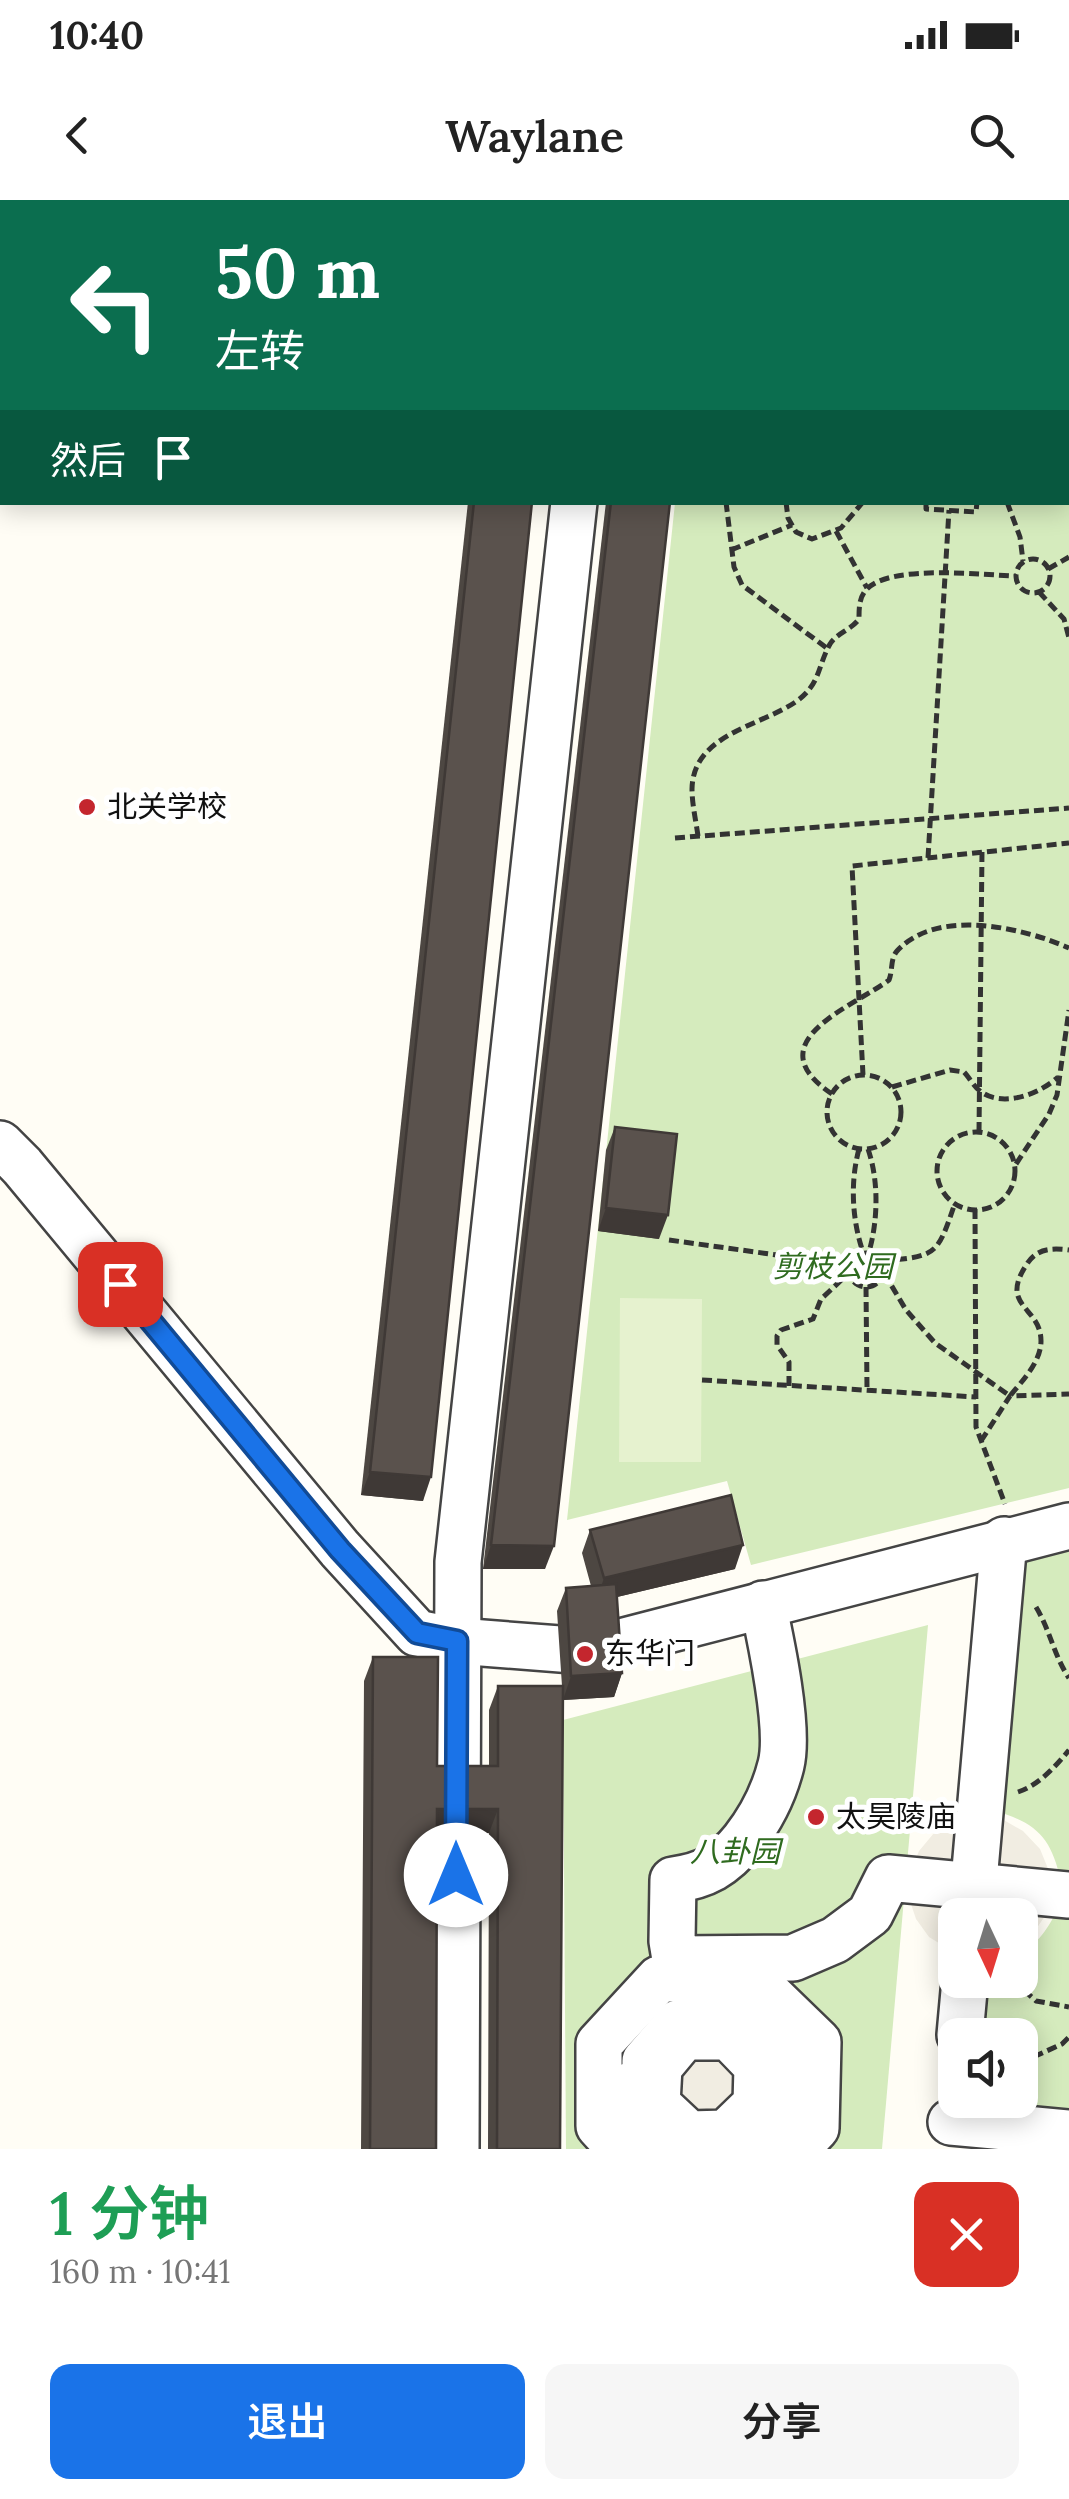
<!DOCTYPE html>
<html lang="zh">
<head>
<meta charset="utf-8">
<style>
  :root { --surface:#fff; --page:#f6f6f6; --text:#222; --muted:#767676; --accent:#1a73e8 }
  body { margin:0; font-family:Lora,"Noto Sans SC",serif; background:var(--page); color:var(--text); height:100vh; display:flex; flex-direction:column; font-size:38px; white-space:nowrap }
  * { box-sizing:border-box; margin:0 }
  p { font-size:32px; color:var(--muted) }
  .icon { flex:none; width:55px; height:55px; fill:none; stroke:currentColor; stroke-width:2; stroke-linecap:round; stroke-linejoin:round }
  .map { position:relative; height:1949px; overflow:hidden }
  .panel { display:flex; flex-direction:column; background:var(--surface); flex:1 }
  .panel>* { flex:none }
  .hud { position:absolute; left:0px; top:0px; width:1070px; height:305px; box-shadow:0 5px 25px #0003; background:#0b6e4f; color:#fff; overflow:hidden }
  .needle { width:65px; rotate:176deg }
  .controls { position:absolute; left:938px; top:1698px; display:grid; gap:20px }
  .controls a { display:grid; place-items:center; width:100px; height:100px; border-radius:20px; background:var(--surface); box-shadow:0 5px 25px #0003; font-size:50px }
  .pin { position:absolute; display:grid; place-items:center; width:85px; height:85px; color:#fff; margin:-42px; border-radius:20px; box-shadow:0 5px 15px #0006 }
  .me { position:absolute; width:110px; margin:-55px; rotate:0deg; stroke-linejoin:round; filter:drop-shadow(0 0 8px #0008) }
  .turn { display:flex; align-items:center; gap:35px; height:210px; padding:0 50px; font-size:45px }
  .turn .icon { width:130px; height:130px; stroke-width:2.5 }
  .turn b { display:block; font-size:70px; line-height:85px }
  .then { display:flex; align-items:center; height:95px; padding:0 50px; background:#0003; gap:20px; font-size:38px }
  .round { display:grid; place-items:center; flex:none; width:105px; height:105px; border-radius:20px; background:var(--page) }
  .overview { display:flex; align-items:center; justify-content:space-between; height:170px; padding:0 50px }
  h1 { font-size:60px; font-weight:600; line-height:75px; color:#1e9e55 }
  .cta { display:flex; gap:20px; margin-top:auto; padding:20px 50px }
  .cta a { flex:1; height:115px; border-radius:20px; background:var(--accent); color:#fff; font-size:40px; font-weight:600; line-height:115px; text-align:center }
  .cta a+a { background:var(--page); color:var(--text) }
  .status { display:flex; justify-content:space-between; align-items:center; height:70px; padding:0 50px; background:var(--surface); direction:ltr }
  .status svg { height:28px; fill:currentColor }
  header { display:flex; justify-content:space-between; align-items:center; height:130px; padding:0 50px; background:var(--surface); font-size:45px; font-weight:600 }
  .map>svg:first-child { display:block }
  .green { fill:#d5ebbd }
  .pitch { fill:#e6f2cf }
  .plaza { fill:#f1ede2 }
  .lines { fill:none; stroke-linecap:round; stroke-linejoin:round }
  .stream { stroke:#3f96cf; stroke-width:9 }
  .minor-casing { stroke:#444; stroke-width:50 }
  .path { stroke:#333; stroke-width:5; stroke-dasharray:10 5; stroke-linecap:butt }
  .minor { stroke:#fff; stroke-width:45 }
  .wall { fill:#4d4742 }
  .shaded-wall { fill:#3f3936 }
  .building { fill:#5a524d; stroke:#3f3936; stroke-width:2.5 }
  .route-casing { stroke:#114b97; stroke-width:25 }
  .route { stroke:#1a73e8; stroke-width:18 }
  .poi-dot { fill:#c4262e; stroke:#fff; stroke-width:4 }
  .labels { text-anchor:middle; stroke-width:10; stroke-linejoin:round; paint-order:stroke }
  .poi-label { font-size:30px; fill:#111; stroke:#fff; text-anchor:start }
  .park-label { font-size:30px; font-style:italic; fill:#2f6b1f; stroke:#fff }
</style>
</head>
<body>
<div class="status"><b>10:40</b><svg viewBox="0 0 49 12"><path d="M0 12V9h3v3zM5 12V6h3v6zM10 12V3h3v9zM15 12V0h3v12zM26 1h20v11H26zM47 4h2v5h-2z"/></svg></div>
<header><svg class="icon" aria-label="back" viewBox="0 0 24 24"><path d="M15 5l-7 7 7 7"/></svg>Waylane<svg class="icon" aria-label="search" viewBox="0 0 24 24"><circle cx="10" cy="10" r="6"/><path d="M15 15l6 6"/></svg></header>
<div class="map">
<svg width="1069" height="1949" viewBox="0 0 1069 1949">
  <rect width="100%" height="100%" fill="#fffdf5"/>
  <!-- green -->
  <g class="green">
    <path d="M708,0H1069V1288L751,1365L727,1281L567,1320L675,303L1068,302V2H707Z"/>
    <path d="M1069,1339V1682L1061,1681C1051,1638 1038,1624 996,1611L1019,1351Z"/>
    <path d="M928,1425L882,1949H566L563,1520Z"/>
    <path d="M1060,1704L1069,1705V1920L968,1911L969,1900H1020V1835H975L980,1780H1020V1753C1041,1742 1050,1725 1060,1704Z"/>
  </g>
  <!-- pitch -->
  <path class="pitch" d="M620,1098L702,1099L701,1262H619Z"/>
  <!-- plaza -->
  <g class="plaza">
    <path d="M978,1616L1002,1619L1023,1631L1040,1649L1049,1671L1051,1695L1045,1716L1032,1735L1020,1745V1715H955V1753L929,1737L916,1719L909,1698L910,1673L919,1651L934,1633L955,1621Z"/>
    <path d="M689,1848L738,1863L736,1909L690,1921L667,1876Z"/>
  </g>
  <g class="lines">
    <!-- stream -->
    <path class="stream" d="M1068,142H1069"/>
    <!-- minor casing -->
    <g class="minor-casing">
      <g id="minor">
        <path d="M607,2V0"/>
        <path d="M0,944L22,966L340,1349L417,1433L457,1441L586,1451L1069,1326"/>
        <path d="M763,1404C771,1441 790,1529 781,1565C774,1593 762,1617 744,1640C724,1665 705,1676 673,1680L672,1741L675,1759L793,1758L835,1740L870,1714L888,1678L1069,1695"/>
        <path d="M971,1715L1004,1340"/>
        <path d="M738,1807L785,1855L786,1916L753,1949"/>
        <path d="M960,1835L965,1780"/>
        <path d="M684,1837H729L757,1866L756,1904L726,1933L689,1934L657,1904L659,1867Z"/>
        <path d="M628,1886L627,1915L662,1949"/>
        <path d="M653,1918L645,1909V1861L678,1823L735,1822L761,1850"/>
        <path d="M951,1922L1069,1933"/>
        <path d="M456,1949L458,1362L574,302"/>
        <path d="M620,1949L599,1926V1844L659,1779H753L818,1842L816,1928L796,1949"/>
      </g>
    </g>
    <!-- path -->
    <g class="path">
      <path d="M1068,0L1069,1"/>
      <path d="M732,2V0"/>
      <path d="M850,2L852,0"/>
      <path d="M945,2V0"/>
      <path d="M969,2V0"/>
      <path d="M994,2V0"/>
      <path d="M1068,118H1069"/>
      <path d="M1068,163H1069"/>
      <path d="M1068,265L1069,264"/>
      <path d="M726,302L734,367L742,385L828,449"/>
      <path d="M786,302L788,318L796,332L812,339L841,328L863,302"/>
      <path d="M926,302V309L976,312L977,302"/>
      <path d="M1007,302L1020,337L1023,361"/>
      <path d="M836,331L867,388"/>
      <path d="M731,350L792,325"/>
      <circle cx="1033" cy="376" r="17"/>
      <path d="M1048,369L1069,357"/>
      <path d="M1039,392L1064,419L1069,438"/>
      <path d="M698,636C696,621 692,604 692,589C693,535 757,527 794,503C821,485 817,467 830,444C837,433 851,430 859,419C859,408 859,397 867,389C891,364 982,375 1016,376"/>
      <path d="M675,638L1069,608"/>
      <path d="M928,658L949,310"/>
      <circle cx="864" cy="912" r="37"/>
      <path d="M863,875L852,666L1069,643"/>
      <path d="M892,887L950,870L964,872C969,877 974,887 980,891C1003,909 1041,893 1058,877"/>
      <path d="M832,894C754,842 853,807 889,780C893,770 890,759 897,751C937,707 1024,728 1069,748"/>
      <path d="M979,932L982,651"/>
      <circle cx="976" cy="971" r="39"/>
      <path d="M859,949C850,982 852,1020 863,1052"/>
      <path d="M868,949C879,981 878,1020 869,1052"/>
      <path d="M1016,964L1049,914L1057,895L1069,810"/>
      <path d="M975,1009L976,1227L1005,1304"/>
      <path d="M669,1040L849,1065"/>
      <circle cx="866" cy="1070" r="17"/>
      <path d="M882,1061C937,1056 937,1056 955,1003"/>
      <path d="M884,1073L906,1110L935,1143L1010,1196C1022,1181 1041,1162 1041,1141C1041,1106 998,1107 1027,1064C1037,1048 1052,1048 1069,1050"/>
      <path d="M866,1087L867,1189"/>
      <path d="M702,1180L976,1197"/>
      <path d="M789,1186V1162L777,1145V1136L781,1130L813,1119L821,1099L849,1073"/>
      <path d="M981,1241L1010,1196L1069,1194"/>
      <path d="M1036,1407C1050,1430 1054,1456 1069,1478"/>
      <path d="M1018,1592C1039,1585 1055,1567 1069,1550"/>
      <path d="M1013,1780L1036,1801L1069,1807"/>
      <path d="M1020,1863L1062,1844L1069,1837"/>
    </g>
    <!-- minor -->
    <use href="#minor" class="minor"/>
  </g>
  <!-- wall -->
  <g class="wall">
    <path d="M468,302H532L423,1301L361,1295Z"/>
    <path d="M606,302H670L545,1369H483Z"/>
    <path d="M615,927L659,1039L598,1031L606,950Z"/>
    <path d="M590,1330L735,1369L617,1397L622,1473L614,1497L563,1500L560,1949H488L489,1633H437L436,1949H361L364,1481L373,1457L437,1566H489V1510L498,1486H562L557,1411L566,1388L591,1386L582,1353Z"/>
  </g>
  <!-- shaded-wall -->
  <g class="shaded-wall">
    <path d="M606,1008L668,1015L659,1039L598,1031Z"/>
    <path d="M370,1272L431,1277L423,1301L361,1295Z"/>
    <path d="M491,1345L554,1346L545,1369H483Z"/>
    <path d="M743,1345L735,1369L596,1402L604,1378Z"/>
    <path d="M622,1473L614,1497L563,1500L571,1476Z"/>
    <path d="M437,1609H498L489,1633H429Z"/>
  </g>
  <!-- building -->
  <g class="building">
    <rect x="506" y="0" width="58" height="2"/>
    <path d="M647,0H704V2H646Z"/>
    <path d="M474,302H532L431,1277L370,1272Z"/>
    <path d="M611,302H670L554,1346L491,1345Z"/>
    <path d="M615,927L677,934L668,1015L606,1008Z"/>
    <path d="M731,1295L743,1345L604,1378L590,1330Z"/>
    <path d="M616,1384L622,1473L571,1476L566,1388Z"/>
    <path d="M373,1457H438L437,1566H498V1486H563L560,1949H497L498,1609H437L436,1949H370Z"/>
  </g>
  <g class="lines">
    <!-- route casing -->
    <g class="route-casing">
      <path id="route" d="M120,1084L340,1350L417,1433L457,1441L456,1675"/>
    </g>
    <!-- route -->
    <use href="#route" class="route"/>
  </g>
  <!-- markers -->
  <g class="poi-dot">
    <circle cx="87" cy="607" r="10"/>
    <circle cx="585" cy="1454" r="10"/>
    <circle cx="816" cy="1617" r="10"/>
  </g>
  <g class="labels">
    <!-- poi labels -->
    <g class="poi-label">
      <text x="107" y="617">北关学校</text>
      <text x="605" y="1464">东华门</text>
      <text x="836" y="1627">太昊陵庙</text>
    </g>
    <!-- park labels -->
    <g class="park-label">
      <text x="833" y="1077">剪枝公园</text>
      <text x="735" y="1662">八卦园</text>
    </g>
  </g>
</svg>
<div class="controls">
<a><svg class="needle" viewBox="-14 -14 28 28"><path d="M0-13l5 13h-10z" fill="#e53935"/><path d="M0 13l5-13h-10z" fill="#767676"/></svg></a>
<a><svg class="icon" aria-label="sound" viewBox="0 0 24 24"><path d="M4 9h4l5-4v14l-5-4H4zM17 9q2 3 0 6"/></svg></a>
</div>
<div class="pin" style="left:120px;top:1084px;background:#d93025"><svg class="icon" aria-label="arrive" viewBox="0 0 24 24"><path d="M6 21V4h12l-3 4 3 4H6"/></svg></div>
<svg class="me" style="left:456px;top:1675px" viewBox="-20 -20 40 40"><circle r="19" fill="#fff"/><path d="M0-13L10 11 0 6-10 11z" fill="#1a73e8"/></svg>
<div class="hud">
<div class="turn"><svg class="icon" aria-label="left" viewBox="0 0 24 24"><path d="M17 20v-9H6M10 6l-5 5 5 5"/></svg><div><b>50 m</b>左转</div></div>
<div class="then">然后<svg class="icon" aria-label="arrive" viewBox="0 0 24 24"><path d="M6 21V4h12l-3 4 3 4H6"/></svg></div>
</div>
</div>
<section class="panel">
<div class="overview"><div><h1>1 分钟</h1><p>160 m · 10:41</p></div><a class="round" style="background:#d93025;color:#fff"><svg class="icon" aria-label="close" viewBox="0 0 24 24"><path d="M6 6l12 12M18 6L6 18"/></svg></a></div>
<div class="cta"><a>退出</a><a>分享</a></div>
</section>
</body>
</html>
